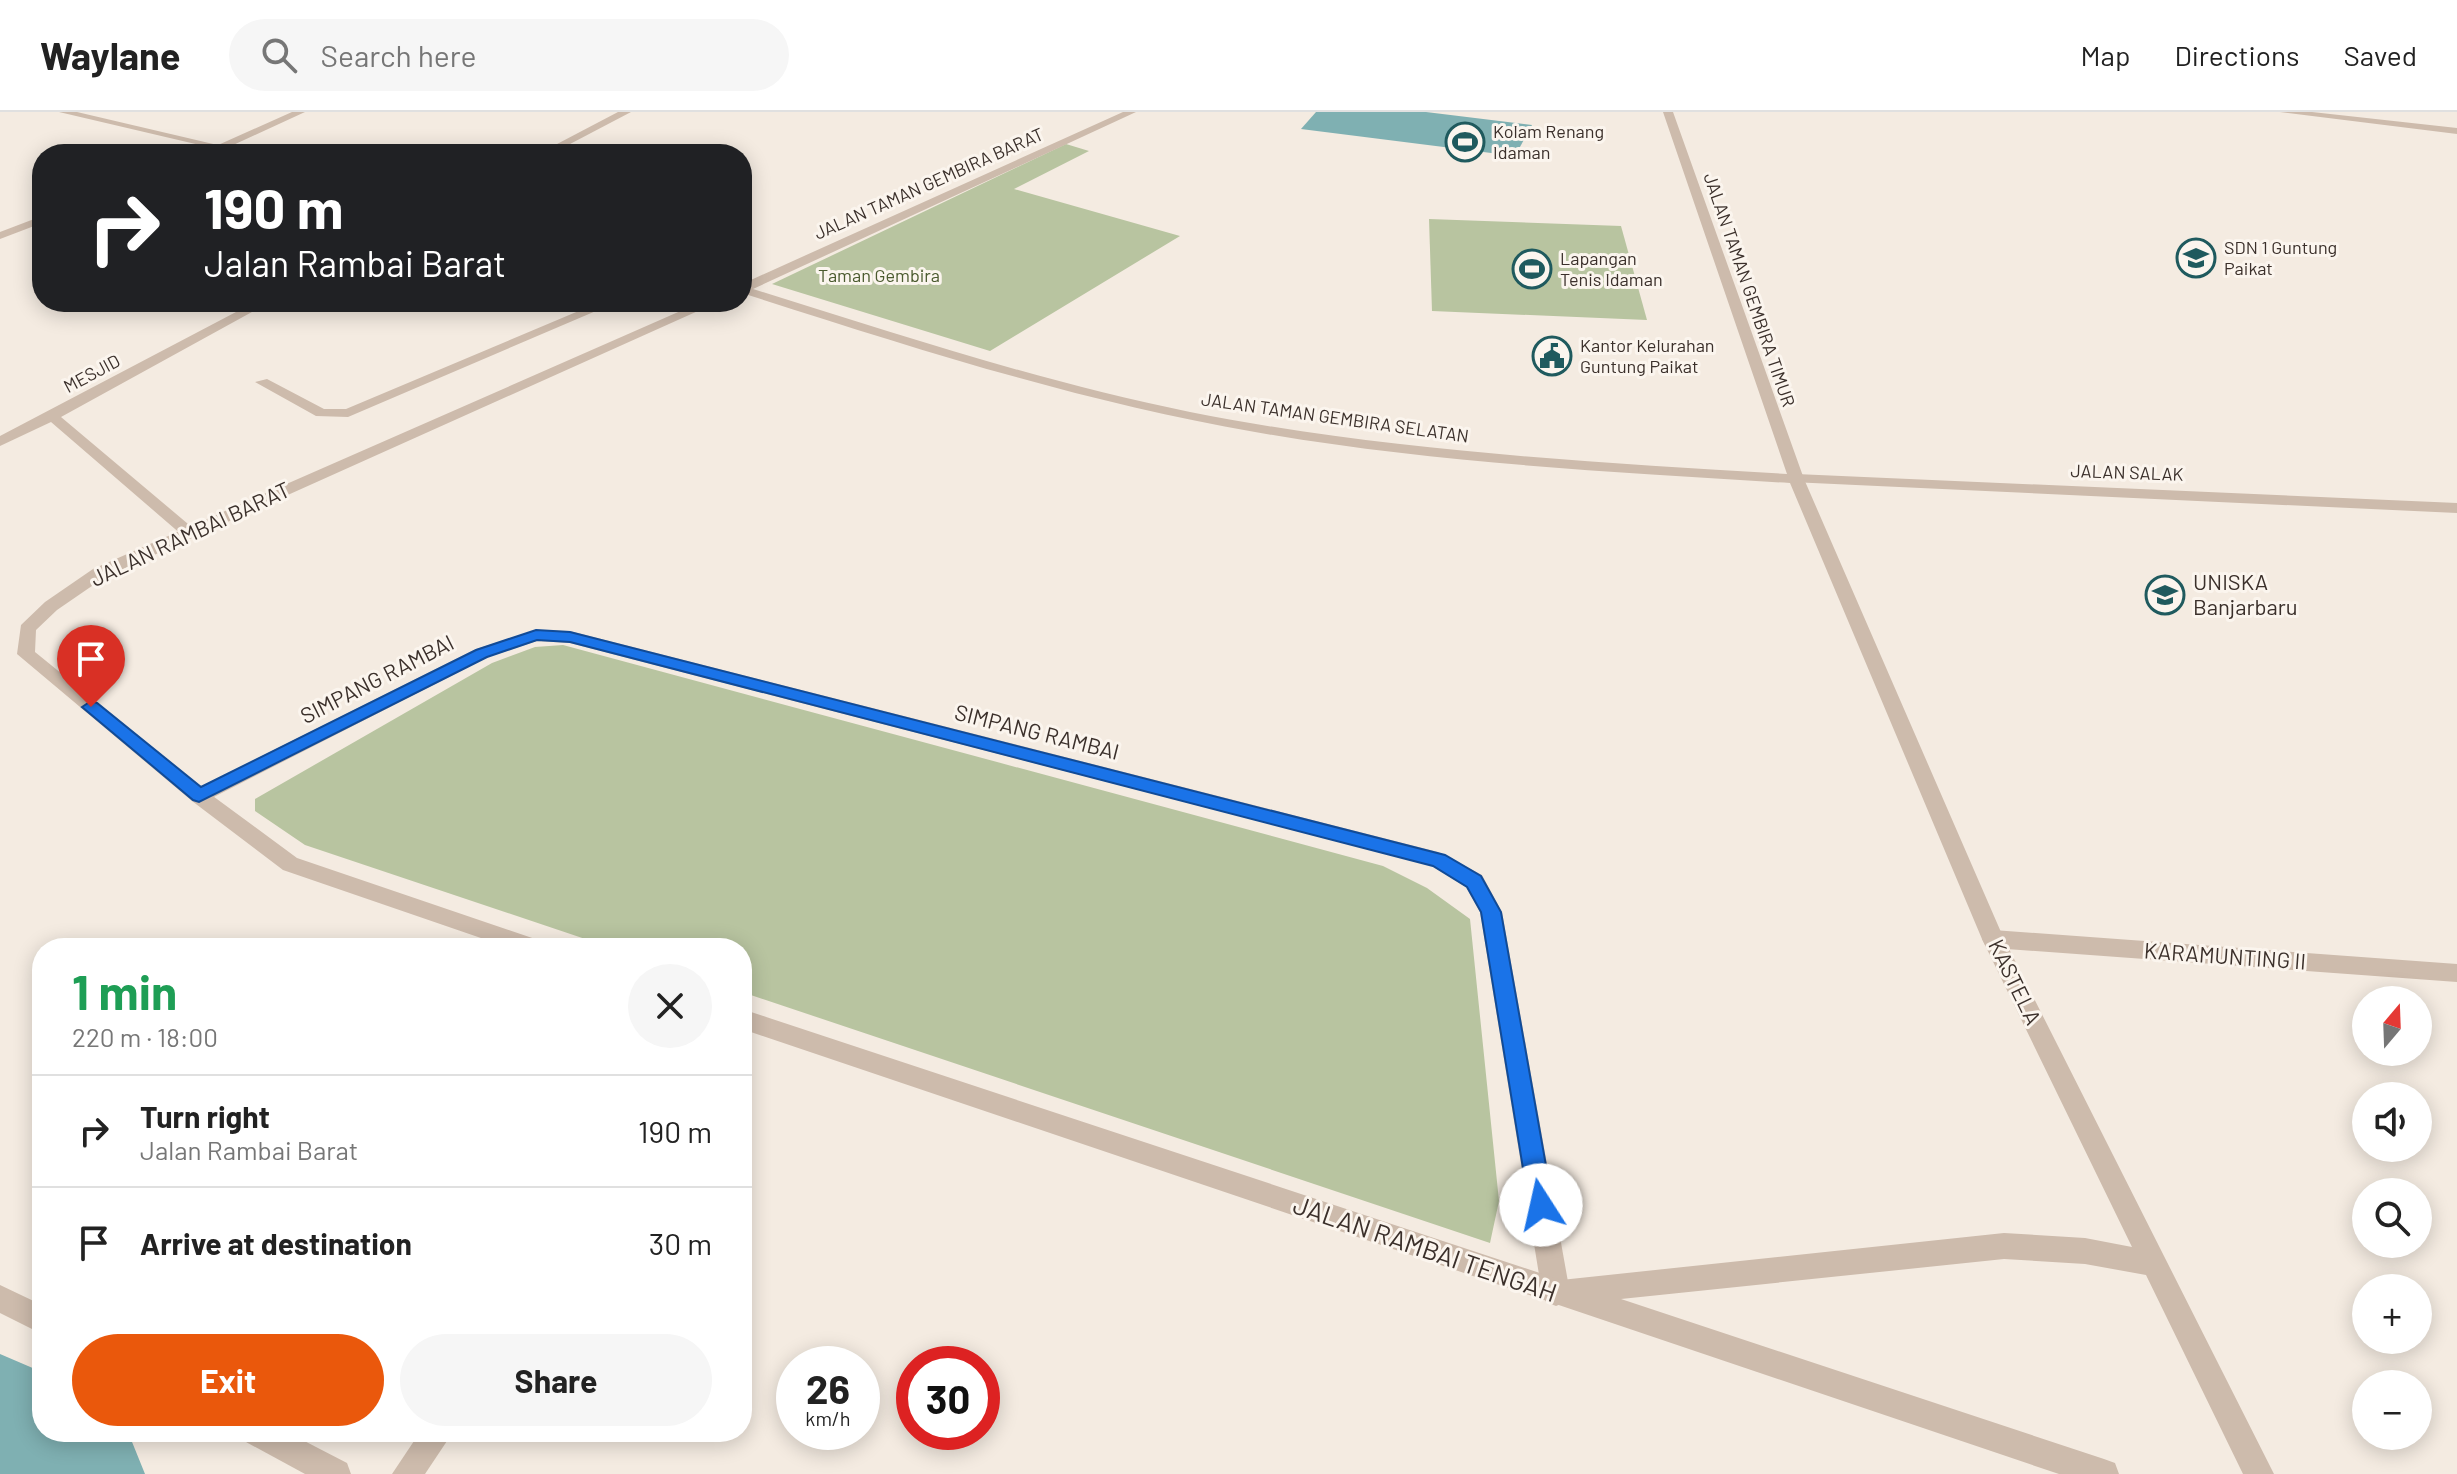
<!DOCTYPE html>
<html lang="en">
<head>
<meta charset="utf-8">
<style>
  :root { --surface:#fff; --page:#f6f6f6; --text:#222; --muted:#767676; --line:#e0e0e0; --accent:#ea580c }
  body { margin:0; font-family:Barlow,sans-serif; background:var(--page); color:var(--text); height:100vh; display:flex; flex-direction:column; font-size:30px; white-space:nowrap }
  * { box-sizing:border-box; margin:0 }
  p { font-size:26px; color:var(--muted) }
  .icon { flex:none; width:44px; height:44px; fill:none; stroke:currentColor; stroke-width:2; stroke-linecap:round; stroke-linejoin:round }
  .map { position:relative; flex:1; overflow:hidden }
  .panel { position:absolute; left:32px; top:826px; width:720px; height:504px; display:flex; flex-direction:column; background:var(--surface); border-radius:32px; box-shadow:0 4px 20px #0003 }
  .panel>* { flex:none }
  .banner { position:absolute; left:32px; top:32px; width:720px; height:168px; border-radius:32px; box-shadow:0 4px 20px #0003; background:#202124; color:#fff; overflow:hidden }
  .needle { width:52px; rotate:19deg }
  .controls { position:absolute; left:2352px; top:874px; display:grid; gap:16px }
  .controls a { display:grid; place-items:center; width:80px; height:80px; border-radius:50%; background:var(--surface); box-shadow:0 4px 20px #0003; font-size:40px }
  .speed { position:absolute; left:776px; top:1234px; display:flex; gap:16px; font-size:40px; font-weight:700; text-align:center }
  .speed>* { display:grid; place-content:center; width:104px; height:104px; border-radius:50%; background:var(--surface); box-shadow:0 4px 20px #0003; line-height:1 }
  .speed small { font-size:20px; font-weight:400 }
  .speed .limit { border:12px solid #d22; background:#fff; color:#111 }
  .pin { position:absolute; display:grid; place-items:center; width:68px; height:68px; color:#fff; margin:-82px -34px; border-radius:50% 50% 50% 0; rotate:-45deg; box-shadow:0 0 8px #0007 }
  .pin .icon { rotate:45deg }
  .me { position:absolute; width:88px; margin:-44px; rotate:350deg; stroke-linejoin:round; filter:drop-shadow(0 0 6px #0008) }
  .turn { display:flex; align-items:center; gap:28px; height:168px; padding:0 40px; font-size:36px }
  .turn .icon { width:104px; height:104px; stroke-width:2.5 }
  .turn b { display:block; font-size:56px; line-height:68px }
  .round { display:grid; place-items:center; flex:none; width:84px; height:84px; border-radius:42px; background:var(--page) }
  .headline { display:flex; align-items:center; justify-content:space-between; height:136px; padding:0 40px }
  h1 { font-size:48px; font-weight:700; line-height:60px; color:#1e9e55 }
  .cta { display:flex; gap:16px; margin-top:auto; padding:16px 40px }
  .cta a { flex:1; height:92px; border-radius:48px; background:var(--accent); color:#fff; font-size:32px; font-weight:700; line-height:92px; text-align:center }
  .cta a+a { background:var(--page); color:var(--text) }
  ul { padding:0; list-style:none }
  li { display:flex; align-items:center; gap:24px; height:112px; padding:0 40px; border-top:2px solid var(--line) }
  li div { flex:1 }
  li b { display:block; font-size:30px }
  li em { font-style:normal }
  header { display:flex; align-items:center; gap:48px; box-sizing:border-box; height:112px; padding:0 40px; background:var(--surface); border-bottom:2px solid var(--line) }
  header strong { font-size:38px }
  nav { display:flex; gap:44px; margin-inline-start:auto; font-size:28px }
  .search { width:560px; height:72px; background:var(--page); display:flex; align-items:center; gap:20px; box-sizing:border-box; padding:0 28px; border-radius:44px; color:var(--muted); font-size:30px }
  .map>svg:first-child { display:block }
  .green { fill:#b8c4a0 }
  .water { fill:#7fb0b2 }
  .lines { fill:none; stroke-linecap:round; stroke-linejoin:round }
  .river { fill:#7fb0b2; fill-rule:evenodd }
  .service { fill:#cdbbac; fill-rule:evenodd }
  .pedestrian { fill:#cdbbac; fill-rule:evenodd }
  .minor { fill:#cdbbac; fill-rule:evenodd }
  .tertiary { fill:#cdbbac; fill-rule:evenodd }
  .route { fill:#1a73e8; stroke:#114b97; stroke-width:2 }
  .labels { text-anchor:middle; stroke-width:6; stroke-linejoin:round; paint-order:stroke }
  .far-poi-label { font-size:18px; fill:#3b302b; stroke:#fbf5ee; text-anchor:start }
  .far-street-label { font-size:18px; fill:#3b302b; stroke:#fbf5ee }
  .far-park-label { font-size:18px; fill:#4a5a2e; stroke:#fbf5ee }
  .street-label { font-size:22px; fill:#3b302b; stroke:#fbf5ee }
  .poi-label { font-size:22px; fill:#3b302b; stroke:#fbf5ee; text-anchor:start }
  .near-street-label { font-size:26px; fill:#3b302b; stroke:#fbf5ee }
</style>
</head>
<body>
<header>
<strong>Waylane</strong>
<div class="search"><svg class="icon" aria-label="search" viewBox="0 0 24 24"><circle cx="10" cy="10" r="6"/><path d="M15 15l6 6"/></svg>Search here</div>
<nav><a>Map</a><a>Directions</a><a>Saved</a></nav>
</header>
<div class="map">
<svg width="2457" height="1362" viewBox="0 0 2457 1362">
  <rect width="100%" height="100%" fill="#f4ebe1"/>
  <!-- green -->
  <g class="green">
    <path d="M1066,32L1089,39L1014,77L1180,124L990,239L772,172Z"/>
    <path d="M1429,107L1621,114L1647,208L1432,199Z"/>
    <path d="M563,533L1383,754L1427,776L1470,807L1499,1089L1490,1131L742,880V836H612L305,733L255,699V687L492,551L535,535Z"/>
  </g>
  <!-- water -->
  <path class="water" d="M1316,0H1426L1532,13L1515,44L1301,17Z"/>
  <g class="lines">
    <!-- river -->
    <path class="river" d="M0,1242L42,1260V1320H128L145,1362H0Z"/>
    <!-- service -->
    <path class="service" d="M600,190H617L348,305L316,304L255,270L267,267L324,297H346Z"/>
    <!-- pedestrian -->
    <g class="pedestrian">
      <path d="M0,1173L42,1193V1222L0,1201Z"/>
      <path d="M241,1320H287L347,1351L351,1362H305L246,1330Z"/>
    </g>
    <!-- minor -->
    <g class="minor">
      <path d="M59,0H77L226,35L221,38Z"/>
      <path d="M618,0H631L551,42H538Z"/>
      <path d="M2280,0H2312L2457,16V22Z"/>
      <path d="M255,190H270L61,305L194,417V423H182L51,310L0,334V324Z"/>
      <path d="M1796,362L2457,391V401L1791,370V364Z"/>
      <path d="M536,518L570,519L1438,740L1482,763L1502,800L1570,1181L1566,1190L1556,1194L1546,1190L1542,1181L1480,800L1466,775L1432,754L570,531L537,529L488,545L206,689H192L189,684L192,679L476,537Z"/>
      <path d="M1993,818L2457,852V870L1993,836L1985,833L1982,827L1985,821Z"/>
      <path d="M420,1320H453L425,1362H392Z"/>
    </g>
    <!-- tertiary -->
    <g class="tertiary">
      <path d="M292,0H305L231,34L268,42L221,38L198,42Z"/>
      <path d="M1123,0H1136L753,177C897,222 1042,270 1190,300C1387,339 1587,350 1787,362L1663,0H1673L1804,367L2004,827L2274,1362H2243L2146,1163L2085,1152L2004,1147L1621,1187L2104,1347L2115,1351L2119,1362H2059L742,917V897L1561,1168L2004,1121L2085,1126L2132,1135L1982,827L1790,371C1611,360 1432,351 1255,320C1080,290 911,235 742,181V172Z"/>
      <path d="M42,104V111L0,127V120Z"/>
      <path d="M701,190H718L105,465L57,498L36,518L35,540L206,679L297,746L544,830L547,836H510L283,758L192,689L17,542L21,513L45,490L93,457Z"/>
    </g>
  </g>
  <!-- route -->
  <path class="route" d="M536,518L570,520L1445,743L1481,764L1501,800L1553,1093L1549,1101L1541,1104L1532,1101L1529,1093L1481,800L1467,775L1433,754L570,530L537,528L487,545L199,690L193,688L82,595L91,589L97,591L201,675L476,538Z"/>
  <!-- icons -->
  <defs>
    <g id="stadium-ring" transform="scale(2)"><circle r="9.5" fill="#fbf5ee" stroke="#1f5a5e" stroke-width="1.5"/><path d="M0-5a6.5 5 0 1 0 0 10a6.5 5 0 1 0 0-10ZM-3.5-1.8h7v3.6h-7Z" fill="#1f5a5e"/></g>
    <g id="school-ring" transform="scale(2)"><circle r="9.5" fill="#fbf5ee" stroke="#1f5a5e" stroke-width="1.5"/><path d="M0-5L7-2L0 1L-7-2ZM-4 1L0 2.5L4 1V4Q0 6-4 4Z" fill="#1f5a5e"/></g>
    <g id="civic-ring" transform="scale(2)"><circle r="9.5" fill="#fbf5ee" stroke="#1f5a5e" stroke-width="1.5"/><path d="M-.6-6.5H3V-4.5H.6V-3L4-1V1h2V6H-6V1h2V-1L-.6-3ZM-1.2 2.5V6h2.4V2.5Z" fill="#1f5a5e"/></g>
    <g id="university-ring" transform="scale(2)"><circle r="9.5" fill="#fbf5ee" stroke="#1f5a5e" stroke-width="1.5"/><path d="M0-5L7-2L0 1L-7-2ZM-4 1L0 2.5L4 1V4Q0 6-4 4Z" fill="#1f5a5e"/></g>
  </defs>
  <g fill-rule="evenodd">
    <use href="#stadium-ring" x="1465" y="30"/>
    <use href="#school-ring" x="2196" y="146"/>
    <use href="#stadium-ring" x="1532" y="157"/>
    <use href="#civic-ring" x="1552" y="244"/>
    <use href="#university-ring" x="2165" y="483"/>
  </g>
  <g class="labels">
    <!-- far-poi labels -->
    <g class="far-poi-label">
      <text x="1493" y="26">Kolam Renang<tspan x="1493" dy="21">Idaman</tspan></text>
      <text x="2224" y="142">SDN 1 Guntung<tspan x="2224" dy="21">Paikat</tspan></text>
      <text x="1560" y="153">Lapangan<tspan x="1560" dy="21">Tenis Idaman</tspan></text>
      <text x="1580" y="240">Kantor Kelurahan<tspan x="1580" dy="21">Guntung Paikat</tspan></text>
    </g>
    <!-- far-street labels -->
    <g class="far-street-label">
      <text transform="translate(929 72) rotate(-24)" y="6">JALAN TAMAN GEMBIRA BARAT</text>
      <text transform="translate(1749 178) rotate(71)" y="6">JALAN TAMAN GEMBIRA TIMUR</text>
      <text transform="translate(92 262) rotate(-28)" y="6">MESJID</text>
      <text transform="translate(1335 306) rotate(8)" y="6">JALAN TAMAN GEMBIRA SELATAN</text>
      <text transform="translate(2127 361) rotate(2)" y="6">JALAN SALAK</text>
    </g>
    <!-- far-park labels -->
    <g class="far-park-label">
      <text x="879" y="170">Taman Gembira</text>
    </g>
    <!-- street labels -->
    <g class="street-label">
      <text transform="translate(190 422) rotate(-25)" y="8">JALAN RAMBAI BARAT</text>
      <text transform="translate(377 567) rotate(-27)" y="8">SIMPANG RAMBAI</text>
      <text transform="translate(1037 620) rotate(14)" y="8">SIMPANG RAMBAI</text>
      <text transform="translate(2225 844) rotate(4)" y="8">KARAMUNTING II</text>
      <text transform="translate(2015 870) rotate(64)" y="8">KASTELA</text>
    </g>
    <!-- poi labels -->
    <g class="poi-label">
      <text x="2193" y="478">UNISKA<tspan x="2193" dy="25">Banjarbaru</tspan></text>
    </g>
    <!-- near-street labels -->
    <g class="near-street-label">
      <text transform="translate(1425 1137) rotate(19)" y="9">JALAN RAMBAI TENGAH</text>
    </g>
  </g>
</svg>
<div class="controls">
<a><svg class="needle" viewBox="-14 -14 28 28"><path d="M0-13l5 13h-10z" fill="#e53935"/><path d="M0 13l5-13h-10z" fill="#767676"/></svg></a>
<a><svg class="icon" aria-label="sound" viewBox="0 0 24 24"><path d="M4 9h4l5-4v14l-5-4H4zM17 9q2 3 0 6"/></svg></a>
<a><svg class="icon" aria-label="search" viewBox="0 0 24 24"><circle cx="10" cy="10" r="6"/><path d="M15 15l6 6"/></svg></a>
<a>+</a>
<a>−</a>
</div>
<div class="speed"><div>26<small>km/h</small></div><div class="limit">30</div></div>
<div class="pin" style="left:91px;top:595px;background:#d93025"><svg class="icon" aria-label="arrive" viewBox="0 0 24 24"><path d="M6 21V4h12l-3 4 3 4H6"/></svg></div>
<svg class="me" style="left:1541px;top:1093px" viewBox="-20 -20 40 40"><circle r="19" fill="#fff"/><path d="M0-13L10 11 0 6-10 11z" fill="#1a73e8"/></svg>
<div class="banner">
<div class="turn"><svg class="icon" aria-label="right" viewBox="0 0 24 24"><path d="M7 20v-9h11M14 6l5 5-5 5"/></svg><div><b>190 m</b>Jalan Rambai Barat</div></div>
</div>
<section class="panel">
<div class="headline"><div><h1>1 min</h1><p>220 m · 18:00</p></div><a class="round"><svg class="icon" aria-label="close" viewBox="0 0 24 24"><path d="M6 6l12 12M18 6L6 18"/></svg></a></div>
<ul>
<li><svg class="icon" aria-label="right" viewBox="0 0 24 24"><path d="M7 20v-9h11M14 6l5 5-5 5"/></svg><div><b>Turn right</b><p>Jalan Rambai Barat</p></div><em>190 m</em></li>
<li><svg class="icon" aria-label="arrive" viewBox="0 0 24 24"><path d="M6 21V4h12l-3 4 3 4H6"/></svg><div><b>Arrive at destination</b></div><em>30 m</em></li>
</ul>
<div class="cta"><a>Exit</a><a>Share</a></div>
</section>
</div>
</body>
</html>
